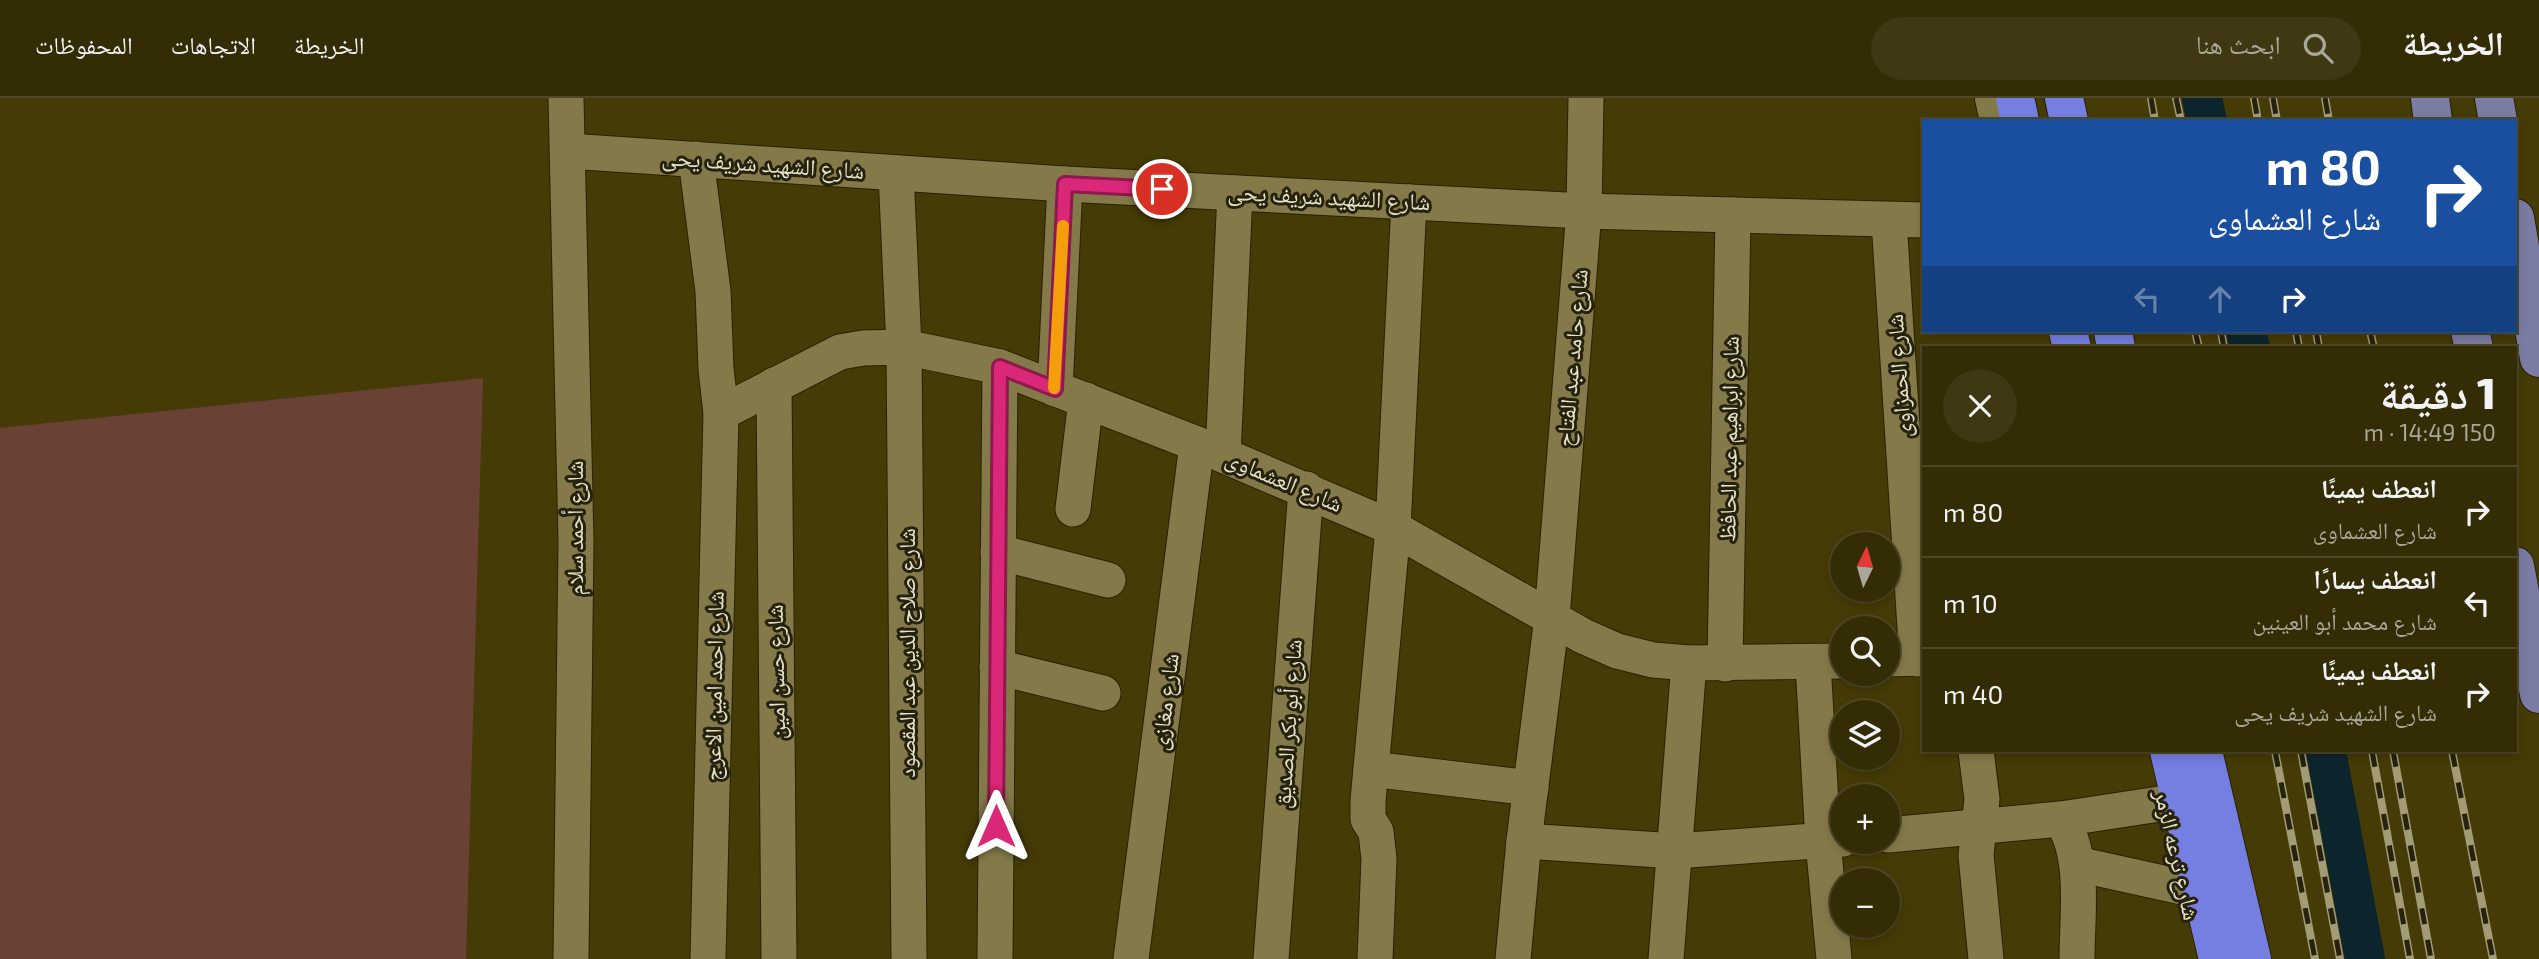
<!DOCTYPE html>
<html lang="ar">
<head>
<meta charset="utf-8">
<style>
  :root { --surface:#342c04; --page:#3f3813; --text:#f1f3f6; --muted:#a9a79a; --line:#4e4826 }
  body { margin:0; font-family:"Exo 2","Noto Naskh Arabic",sans-serif; background:var(--page); color:var(--text); direction:rtl; height:100vh; display:flex; flex-direction:column; font-size:26px; white-space:nowrap }
  * { box-sizing:border-box; margin:0 }
  p { font-size:23px; color:var(--muted) }
  .icon { flex:none; width:38px; height:38px; fill:none; stroke:currentColor; stroke-width:2; stroke-linecap:round; stroke-linejoin:round }
  .map { position:relative; flex:1; overflow:hidden; direction:ltr }
  .side { position:absolute; left:1922px; top:248px; width:595px; height:406px; display:flex; flex-direction:column; background:var(--surface); border-radius:0px; box-shadow:0 4px 10px #0003,0 0 0 2px var(--line); direction:rtl }
  .side>* { flex:none }
  .top-card { position:absolute; left:1922px; top:21px; width:595px; height:214px; border-radius:0px; box-shadow:0 4px 10px #0003,0 0 0 2px var(--line); direction:rtl; background:#1a4fa0; color:#fff; overflow:hidden }
  .needle { width:46px; rotate:5deg }
  .buttons { position:absolute; left:1830px; top:434px; display:grid; gap:14px }
  .buttons a { display:grid; place-items:center; width:70px; height:70px; border-radius:50%; background:var(--surface); box-shadow:0 4px 10px #0003,0 0 0 2px var(--line); font-size:35px }
  .pin { position:absolute; display:grid; place-items:center; width:60px; height:60px; color:#fff; margin:-30px; border:4px solid #fff; border-radius:50%; box-shadow:0 2px 7px #0007 }
  .me { position:absolute; width:77px; margin:-38px; rotate:0deg; stroke-linejoin:round; filter:drop-shadow(0 0 5px #0008) }
  .turn { display:flex; align-items:center; gap:24px; height:147px; padding:0 21px; font-size:32px }
  .turn .icon { width:91px; height:91px; stroke-width:2.5 }
  .turn b { display:block; font-size:49px; line-height:60px }
  .lanes { display:flex; align-items:center; height:66px; padding:0 21px; background:#0003; justify-content:center; gap:35px; direction:ltr }
  .lanes .off { opacity:.35 }
  .round { display:grid; place-items:center; flex:none; width:74px; height:74px; border-radius:37px; background:var(--page) }
  .head { display:flex; align-items:center; justify-content:space-between; height:119px; padding:0 21px }
  h1 { font-size:42px; font-weight:800; line-height:52px }
  ul { padding:0; list-style:none }
  li { display:flex; align-items:center; gap:21px; height:91px; padding:0 21px; border-top:2px solid var(--line) }
  li div { flex:1 }
  li b { display:block; font-size:26px }
  li em { font-style:normal }
  header { display:flex; align-items:center; gap:42px; box-sizing:border-box; height:98px; padding:0 35px; background:var(--surface); border-bottom:2px solid var(--line) }
  header strong { font-size:33px }
  nav { display:flex; gap:38px; margin-inline-start:auto; font-size:24px }
  .search { width:490px; height:63px; background:var(--page); display:flex; align-items:center; gap:18px; box-sizing:border-box; padding:0 24px; border-radius:38px; color:var(--muted); font-size:26px }
  .map>svg:first-child { display:block }
  .green { fill:#694135 }
  .lines { fill:none; stroke-linecap:round; stroke-linejoin:round }
  .canal { stroke:#0c252c; stroke-width:40 }
  .minor-casing { stroke:#292200; stroke-width:37 }
  .secondary-casing { stroke:#292200; stroke-width:40 }
  .primary-casing { stroke:#292200; stroke-width:40 }
  .motorway-casing { stroke:#292200; stroke-width:40 }
  .minor { stroke:#847a49; stroke-width:35 }
  .secondary { stroke:#847a49; stroke-width:38 }
  .primary { stroke:#7b7ca4; stroke-width:38 }
  .motorway { stroke:#757ee1; stroke-width:38 }
  .rail-casing { stroke:#a29b76; stroke-width:8 }
  .rail { stroke:#27220e; stroke-width:5; stroke-dasharray:16; stroke-linecap:butt }
  .route-casing { stroke:#8e194d; stroke-width:18 }
  .route { stroke:#db2777; stroke-width:12 }
  .slow { stroke:#f59e0b; stroke-width:12 }
  .labels { text-anchor:middle; stroke-width:6; stroke-linejoin:round; paint-order:stroke }
  .street-label { font-size:23px; fill:#e5e0c7; stroke:#27220e }
</style>
</head>
<body>
<header>
<strong>الخريطة</strong>
<div class="search"><svg class="icon" aria-label="search" viewBox="0 0 24 24"><circle cx="10" cy="10" r="6"/><path d="M15 15l6 6"/></svg>ابحث هنا</div>
<nav><a>الخريطة</a><a>الاتجاهات</a><a>المحفوظات</a></nav>
</header>
<div class="map">
<svg width="2539" height="861" viewBox="0 0 2539 861">
  <rect width="100%" height="100%" fill="#453b06"/>
  <!-- green -->
  <path class="green" d="M483,280L466,861H0V330Z"/>
  <g class="lines">
    <!-- canal -->
    <g class="canal">
      <path d="M2202,0L2207,23"/>
      <path d="M2246,233L2250,250"/>
      <path d="M2326,653L2365,861"/>
    </g>
    <!-- minor casing -->
    <g class="minor-casing">
      <g id="minor">
        <path d="M566,0L576,444L571,861"/>
        <path d="M568,53L1065,86L1584,113L1923,122"/>
        <path d="M696,61L713,193L716,271L721,315L708,861"/>
        <path d="M896,75L904,249L909,861"/>
        <path d="M1889,122L1917,561"/>
        <path d="M774,287L779,861"/>
        <path d="M1055,291L1065,86"/>
        <path d="M721,315L840,254L863,250L904,249L1000,269L1197,346L1393,430L1583,538L1617,553L1653,562L1689,565L1843,563"/>
        <path d="M1223,357L1235,95"/>
        <path d="M1073,411L1086,302"/>
        <path d="M998,454L1108,482"/>
        <path d="M1888,561L1923,560"/>
        <path d="M1813,564L1823,743L1834,861"/>
        <path d="M1725,566L1733,117"/>
        <path d="M997,569L1103,595"/>
        <path d="M1976,653L1982,701L1976,757L1986,861"/>
        <path d="M1371,671L1531,690"/>
        <path d="M2061,721C2086,758 2077,817 2077,861"/>
        <path d="M1888,737L2061,721L2166,705"/>
        <path d="M1524,743L1675,753L1843,741"/>
        <path d="M2077,766L2186,790"/>
        <path d="M995,861L1000,269"/>
        <path d="M1131,861L1197,346"/>
        <path d="M1271,861L1306,391"/>
        <path d="M1375,861L1379,761L1376,734L1368,721V703L1393,430L1409,104"/>
        <path d="M1513,861L1524,743L1552,519L1584,113L1586,0"/>
        <path d="M1666,861L1689,565"/>
      </g>
    </g>
    <!-- secondary casing -->
    <g class="secondary-casing">
      <path id="secondary" d="M1994,0L1999,23"/>
    </g>
    <!-- primary casing -->
    <g class="primary-casing">
      <g id="primary">
        <path d="M2430,0L2433,23"/>
        <path d="M2494,0L2498,23"/>
        <path d="M2515,120L2539,260"/>
        <path d="M2470,233L2474,250"/>
        <path d="M2515,468L2539,596"/>
      </g>
    </g>
    <!-- motorway casing -->
    <g class="motorway-casing">
      <g id="motorway">
        <path d="M2015,0L2020,23"/>
        <path d="M2064,0L2069,23"/>
        <path d="M2068,233L2072,250"/>
        <path d="M2113,233L2116,250"/>
        <path d="M2169,653L2218,861"/>
        <path d="M2203,653L2252,861"/>
      </g>
    </g>
    <!-- minor -->
    <use href="#minor" class="minor"/>
    <!-- secondary -->
    <use href="#secondary" class="secondary"/>
    <!-- primary -->
    <use href="#primary" class="primary"/>
    <!-- motorway -->
    <use href="#motorway" class="motorway"/>
    <!-- rail casing -->
    <g class="rail-casing">
      <g id="rail">
        <path d="M2151,0L2155,23"/>
        <path d="M2176,0L2181,23"/>
        <path d="M2254,0L2258,23"/>
        <path d="M2273,0L2277,23"/>
        <path d="M2325,0L2329,23"/>
        <path d="M2195,233L2199,250"/>
        <path d="M2221,233L2224,250"/>
        <path d="M2296,233L2299,250"/>
        <path d="M2316,233L2319,250"/>
        <path d="M2370,233L2374,250"/>
        <path d="M2275,653L2315,861"/>
        <path d="M2301,653L2340,861"/>
        <path d="M2372,653L2410,861"/>
        <path d="M2393,653L2431,861"/>
        <path d="M2452,653L2493,861"/>
      </g>
    </g>
    <!-- rail -->
    <use href="#rail" class="rail"/>
  </g>
  <g class="lines">
    <!-- route casing -->
    <g class="route-casing">
      <path id="route" d="M996,728L1000,269L1055,291L1065,86L1162,91"/>
    </g>
    <!-- route -->
    <use href="#route" class="route"/>
    <!-- slow -->
    <path class="slow" d="M1054,290L1063,128"/>
  </g>
  <g class="labels">
    <!-- street labels -->
    <g class="street-label">
      <text transform="translate(763 66) rotate(4)" y="8">شارع الشهيد شريف يحى</text>
      <text transform="translate(1329 99) rotate(3)" y="8">شارع الشهيد شريف يحى</text>
      <text transform="translate(1572 260) rotate(-85)" y="8">شارع حامد عبد الفتاح</text>
      <text transform="translate(1899 278) rotate(-94)" y="8">شارع الحمزاوى</text>
      <text transform="translate(1729 341) rotate(-89)" y="8">شارع ابراهيم عبد الحافظ</text>
      <text transform="translate(1284 383) rotate(23)" y="8">شارع العشماوى</text>
      <text transform="translate(575 430) rotate(-90)" y="8">شارع أحمد سلام</text>
      <text transform="translate(907 555) rotate(-90)" y="8">شارع صلاح الدين عبد المقصود</text>
      <text transform="translate(776 574) rotate(-91)" y="8">شارع حسن امين</text>
      <text transform="translate(714 588) rotate(-89)" y="8">شارع احمد امين الاعرج</text>
      <text transform="translate(1165 604) rotate(-83)" y="8">شارع مغازى</text>
      <text transform="translate(1288 626) rotate(-86)" y="8">شارع أبو بكر الصديق</text>
      <text transform="translate(2177 757) rotate(77)" y="8">شارع ترعه الزمر</text>
    </g>
  </g>
</svg>
<div class="buttons">
<a><svg class="needle" viewBox="-14 -14 28 28"><path d="M0-13l5 13h-10z" fill="#e53935"/><path d="M0 13l5-13h-10z" fill="#a9a79a"/></svg></a>
<a><svg class="icon" aria-label="search" viewBox="0 0 24 24"><circle cx="10" cy="10" r="6"/><path d="M15 15l6 6"/></svg></a>
<a><svg class="icon" aria-label="layers" viewBox="0 0 24 24"><path d="M12 4l9 5-9 5-9-5zM3 14l9 5 9-5"/></svg></a>
<a>+</a>
<a>−</a>
</div>
<div class="pin" style="left:1162px;top:91px;background:#d93025"><svg class="icon" aria-label="arrive" viewBox="0 0 24 24"><path d="M6 21V4h12l-3 4 3 4H6"/></svg></div>
<svg class="me" style="left:996px;top:728px" viewBox="-20 -20 40 40"><path d="M0-17L14 15 0 8-14 15z" fill="#db2777" stroke="#fff" stroke-width="4"/></svg>
<div class="top-card">
<div class="turn"><svg class="icon" aria-label="right" viewBox="0 0 24 24"><path d="M7 20v-9h11M14 6l5 5-5 5"/></svg><div><b>80 m</b>شارع العشماوى</div></div>
<div class="lanes"><svg class="icon off" aria-label="left" viewBox="0 0 24 24"><path d="M17 20v-9H6M10 6l-5 5 5 5"/></svg><svg class="icon off" aria-label="ahead" viewBox="0 0 24 24"><path d="M12 20V5M6 11l6-6 6 6"/></svg><svg class="icon" aria-label="right" viewBox="0 0 24 24"><path d="M7 20v-9h11M14 6l5 5-5 5"/></svg></div>
</div>
<section class="side">
<div class="head"><div><h1>1 دقيقة</h1><p>150 m · 14:49</p></div><a class="round"><svg class="icon" aria-label="close" viewBox="0 0 24 24"><path d="M6 6l12 12M18 6L6 18"/></svg></a></div>
<ul>
<li><svg class="icon" aria-label="right" viewBox="0 0 24 24"><path d="M7 20v-9h11M14 6l5 5-5 5"/></svg><div><b>انعطف يمينًا</b><p>شارع العشماوى</p></div><em>80 m</em></li>
<li><svg class="icon" aria-label="left" viewBox="0 0 24 24"><path d="M17 20v-9H6M10 6l-5 5 5 5"/></svg><div><b>انعطف يسارًا</b><p>شارع محمد أبو العينين</p></div><em>10 m</em></li>
<li><svg class="icon" aria-label="right" viewBox="0 0 24 24"><path d="M7 20v-9h11M14 6l5 5-5 5"/></svg><div><b>انعطف يمينًا</b><p>شارع الشهيد شريف يحى</p></div><em>40 m</em></li>
</ul>
</section>
</div>
</body>
</html>
